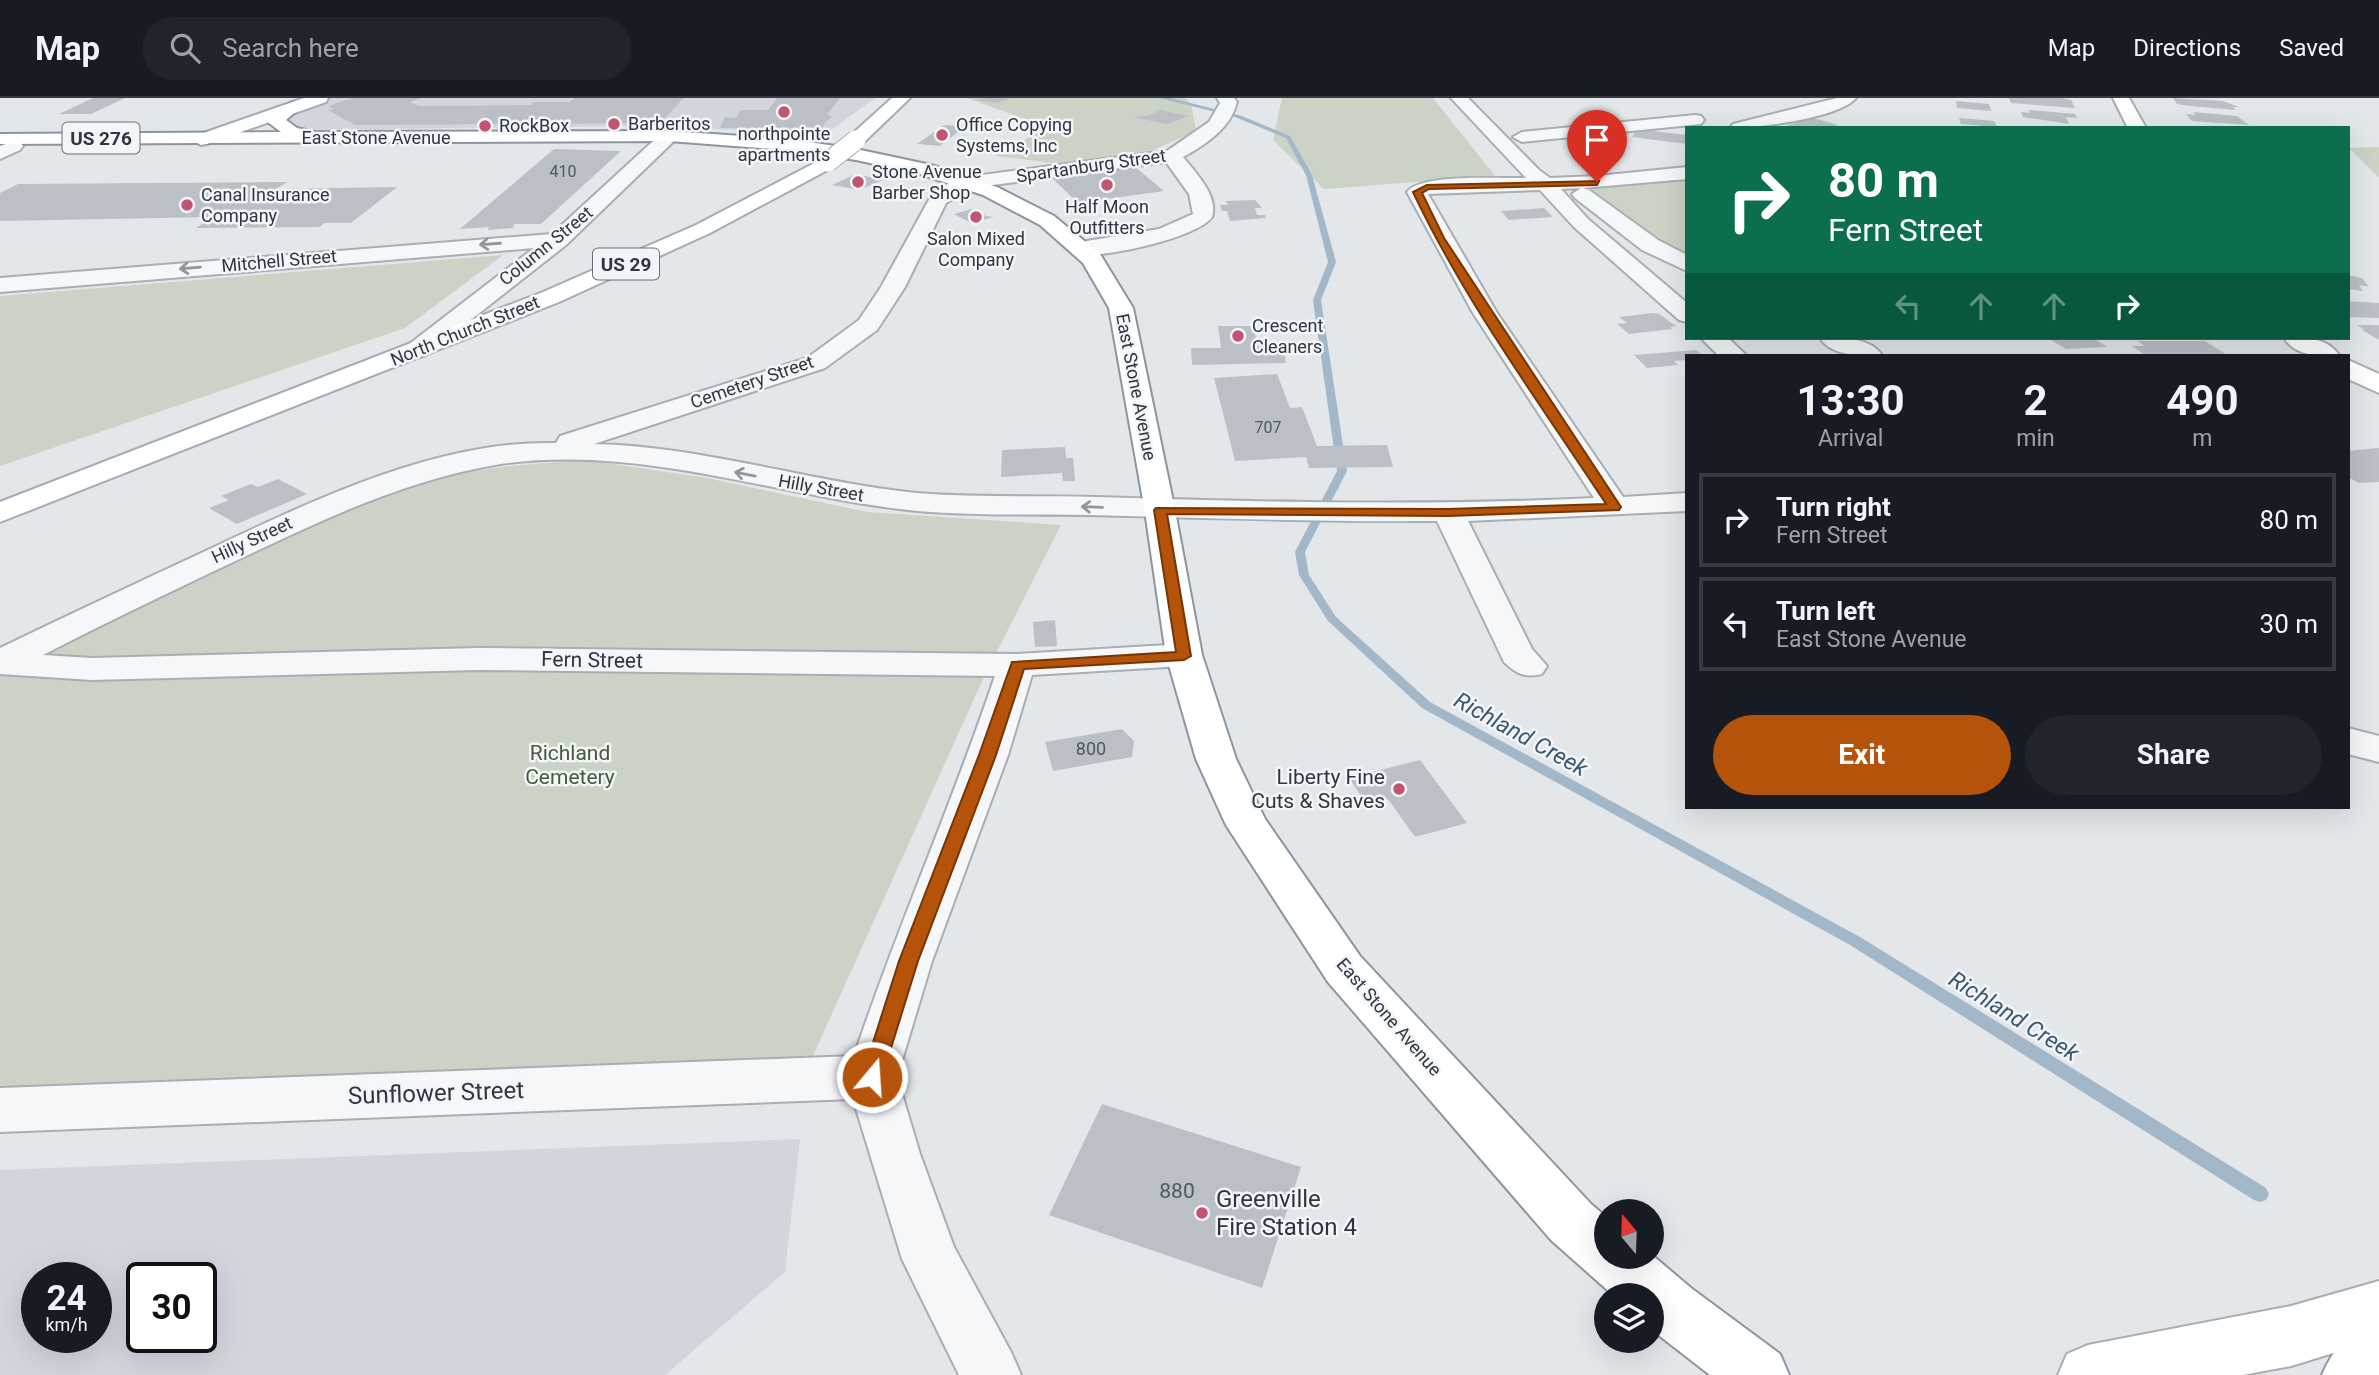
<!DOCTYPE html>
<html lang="en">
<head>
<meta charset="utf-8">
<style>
  :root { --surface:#171b24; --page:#20242c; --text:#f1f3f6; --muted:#9ea1a6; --line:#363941; --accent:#b45309 }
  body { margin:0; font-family:Roboto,sans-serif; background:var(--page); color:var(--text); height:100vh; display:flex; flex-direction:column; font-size:26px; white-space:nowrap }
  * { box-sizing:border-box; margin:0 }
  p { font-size:23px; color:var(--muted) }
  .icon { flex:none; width:38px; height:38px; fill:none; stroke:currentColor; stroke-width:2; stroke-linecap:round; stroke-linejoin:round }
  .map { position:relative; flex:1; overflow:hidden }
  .side { position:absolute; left:1685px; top:256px; width:665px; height:455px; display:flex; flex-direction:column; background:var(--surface); border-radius:0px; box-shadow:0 7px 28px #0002 }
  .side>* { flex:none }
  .guide { position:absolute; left:1685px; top:28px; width:665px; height:214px; border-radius:0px; box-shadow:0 7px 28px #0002; background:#0b6e4f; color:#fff; overflow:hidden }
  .needle { width:46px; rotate:341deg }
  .fabs { position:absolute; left:1594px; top:1101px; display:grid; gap:14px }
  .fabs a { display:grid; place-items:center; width:70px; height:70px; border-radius:50%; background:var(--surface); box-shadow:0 7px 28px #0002; font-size:35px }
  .speed { position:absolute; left:21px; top:1164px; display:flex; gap:14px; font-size:35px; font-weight:700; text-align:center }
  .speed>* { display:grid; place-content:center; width:91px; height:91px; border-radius:50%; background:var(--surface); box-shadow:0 7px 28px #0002; line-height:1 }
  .speed small { font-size:18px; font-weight:400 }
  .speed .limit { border:4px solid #111; border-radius:10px; background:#fff; color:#111 }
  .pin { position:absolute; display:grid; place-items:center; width:60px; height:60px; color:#fff; margin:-72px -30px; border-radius:50% 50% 50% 0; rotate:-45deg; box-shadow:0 0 7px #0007 }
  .pin .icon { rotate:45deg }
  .me { position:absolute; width:77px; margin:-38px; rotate:18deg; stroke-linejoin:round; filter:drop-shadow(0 0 5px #0008) }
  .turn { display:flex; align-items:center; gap:24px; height:147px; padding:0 28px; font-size:32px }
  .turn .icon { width:91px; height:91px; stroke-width:2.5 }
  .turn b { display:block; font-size:49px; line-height:60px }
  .lanes { display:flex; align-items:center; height:66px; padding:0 28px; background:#0003; justify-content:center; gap:35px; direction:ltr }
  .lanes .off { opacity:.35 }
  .eta { display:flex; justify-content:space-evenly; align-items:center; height:119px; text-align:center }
  .eta b { font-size:42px; font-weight:700; line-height:49px }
  .action { display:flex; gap:14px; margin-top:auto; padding:14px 28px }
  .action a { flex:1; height:80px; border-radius:42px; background:var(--accent); color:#fff; font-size:28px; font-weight:700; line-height:80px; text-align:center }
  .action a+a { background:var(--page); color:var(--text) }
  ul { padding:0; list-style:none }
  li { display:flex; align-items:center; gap:21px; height:94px; margin:0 14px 10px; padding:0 14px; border:4px solid var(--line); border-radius:0px }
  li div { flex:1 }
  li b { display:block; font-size:26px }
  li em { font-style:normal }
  header { display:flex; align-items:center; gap:42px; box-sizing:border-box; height:98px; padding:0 35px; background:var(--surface); border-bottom:2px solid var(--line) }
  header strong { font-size:33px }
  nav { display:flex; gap:38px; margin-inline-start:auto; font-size:24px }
  .search { width:490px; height:63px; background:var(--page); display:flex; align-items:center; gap:18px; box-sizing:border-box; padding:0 24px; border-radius:38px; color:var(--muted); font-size:26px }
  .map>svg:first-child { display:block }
  .built { fill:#d2d6dc; fill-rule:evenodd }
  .green { fill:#cad3c5 }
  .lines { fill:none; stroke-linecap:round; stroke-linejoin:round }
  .stream { fill:#a2b7c7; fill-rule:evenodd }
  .building { fill:#bbc0c7 }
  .minor-casing { stroke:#a9aeb4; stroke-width:4 }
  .secondary-casing { stroke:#a9aeb4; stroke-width:4 }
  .primary-casing { stroke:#a4acb5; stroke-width:4 }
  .trunk-casing { stroke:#8c95a0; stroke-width:4 }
  .minor { fill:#f6f7f9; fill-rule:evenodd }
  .secondary { fill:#fff; fill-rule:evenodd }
  .primary { fill:#fff; fill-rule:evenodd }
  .trunk { fill:#fff; fill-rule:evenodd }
  .primary-bridge-casing { stroke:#a4acb5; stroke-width:21; stroke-linecap:butt }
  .primary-bridge { stroke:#fff; stroke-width:19 }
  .oneway { stroke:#92969d }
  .route { fill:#b45309; stroke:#753606; stroke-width:2 }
  .poi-dot { fill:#c3546f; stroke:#f3f5f8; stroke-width:2.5 }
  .labels { text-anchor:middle; stroke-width:5; stroke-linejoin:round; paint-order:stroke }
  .far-number-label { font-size:16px; fill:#505862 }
  .far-poi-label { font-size:18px; fill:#2d3641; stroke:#f3f5f8; text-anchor:start }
  .far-street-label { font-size:18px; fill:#2d3641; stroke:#f3f5f8 }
  .number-label { font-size:18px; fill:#505862 }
  .shield { fill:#f3f5f8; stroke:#686f78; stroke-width:2 }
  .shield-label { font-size:19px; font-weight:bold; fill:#2d3641 }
  .street-label { font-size:21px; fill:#2d3641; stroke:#f3f5f8 }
  .park-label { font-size:21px; fill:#445c3b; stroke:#f3f5f8 }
  .poi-label { font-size:21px; fill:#2d3641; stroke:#f3f5f8; text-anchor:end }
  .near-number-label { font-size:21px; fill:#505862 }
  .water-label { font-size:23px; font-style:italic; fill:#3a5872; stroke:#f3f5f8 }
  .near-street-label { font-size:24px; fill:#2d3641; stroke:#f3f5f8 }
  .near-poi-label { font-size:24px; fill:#2d3641; stroke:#f3f5f8; text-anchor:start }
</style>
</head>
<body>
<header>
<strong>Map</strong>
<div class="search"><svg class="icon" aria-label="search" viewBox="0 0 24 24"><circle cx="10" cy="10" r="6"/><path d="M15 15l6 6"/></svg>Search here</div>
<nav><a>Map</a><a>Directions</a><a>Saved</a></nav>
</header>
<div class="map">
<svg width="2379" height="1277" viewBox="0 0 2379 1277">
  <rect width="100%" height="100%" fill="#e3e7ea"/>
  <!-- built -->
  <g class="built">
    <path d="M332,0H875L826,36L644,28L299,32L282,22L298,12Z"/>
    <path d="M800,1041L785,1174L665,1277H0V1072ZM37,1180H96V1239H37ZM142,1180H201V1239H142Z"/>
  </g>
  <!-- green -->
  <g class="green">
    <path d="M967,0H1185L1191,5L1196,33L1149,54L1061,66L995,58L1028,40L1036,25Z"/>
    <path d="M1282,0H1433L1495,78L1324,91L1273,42Z"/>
    <path d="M2379,49V80L2349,50Z"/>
    <path d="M1687,78V164L1589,95L1595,89Z"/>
    <path d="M503,157L405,230L0,368V198Z"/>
    <path d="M586,362L707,380L867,414L1061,427L983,581L812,960L0,992V576L314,424L438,378L510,368Z"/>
  </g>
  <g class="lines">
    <!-- stream -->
    <path class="stream" d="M1160,0H1170L1239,17L1290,38L1312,77L1336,164L1321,202L1347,373L1305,454L1309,477L1336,519L1430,604L1860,839L2266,1090L2269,1096L2266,1102L2260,1104L2254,1102L1850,847L1422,610L1328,523L1299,477L1295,454L1337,373L1313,202L1328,164L1306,77L1286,40L1235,19Z"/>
  </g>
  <!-- building -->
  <g class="building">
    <path d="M93,0H125L91,16H59Z"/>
    <path d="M353,0H421L410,4L419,8L531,7L533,4H570L574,0H684L660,25L355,27L328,12L334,11L328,9L336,5Z"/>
    <path d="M777,0H840L827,17L832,18L820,31L720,30L725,19L736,20L741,12H768Z"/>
    <path d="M984,0H1002L1011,1L995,5L977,2Z"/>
    <path d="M2009,0H2061L2071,2L2075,10L2011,5Z"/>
    <path d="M2173,0L2223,3L2239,9H2233L2236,12L2190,8L2177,6Z"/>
    <path d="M1956,3L1989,6L1991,13L1957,10Z"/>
    <path d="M1161,12L1189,18L1167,26L1132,19L1146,18Z"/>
    <path d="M2029,12L2075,16L2077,20L2066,19L2069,26L2023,19L2021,14L2030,15Z"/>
    <path d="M2193,14L2237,18L2249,27L2192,23L2186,16L2196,17Z"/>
    <path d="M1814,20L1838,27L1827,30H1778Z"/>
    <path d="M1959,20L1994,23L1997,29L1961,26Z"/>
    <path d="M944,27L966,28L940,48L917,46Z"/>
    <path d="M1637,31L1687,37V46L1632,39Z"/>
    <path d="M554,51L621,53L541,126H514L513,130L488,132L489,129L460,131Z"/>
    <path d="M1135,69L1164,93L1078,105L1052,80Z"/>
    <path d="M856,76L883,82L859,92L832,87Z"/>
    <path d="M287,84L276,91L397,89L351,125H324L320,129L196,130L213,119L0,123V95L18,86Z"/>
    <path d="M1255,102L1262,110H1255L1257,117H1265L1266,120L1230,123L1227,113H1222L1220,107H1228L1226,103Z"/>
    <path d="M1544,110L1553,119L1509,122L1501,113Z"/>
    <path d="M972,111L986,118L994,119L971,125L954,116Z"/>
    <path d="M2348,177L2362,180L2369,189L2359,187L2363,193L2348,191Z"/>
    <path d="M2348,203L2379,205V220L2348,219Z"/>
    <path d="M1652,215L1659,216L1676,228L1670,229L1673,231L1629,236L1617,226L1627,225L1619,219Z"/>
    <path d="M2357,227H2379V242L2362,232H2365Z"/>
    <path d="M1218,228H1254L1257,248H1283L1286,265L1192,267L1191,250H1221Z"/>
    <path d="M2081,240H2093L2107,249L2066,251L2051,242Z"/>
    <path d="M2138,243H2205L2227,257H2145L2132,248H2144Z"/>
    <path d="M1696,252L1702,257H1687V262L1674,263L1678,267L1647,270L1634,257Z"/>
    <path d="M1277,276L1290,310L1302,309L1317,348L1387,347L1393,369L1309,370L1306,359L1235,363L1214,280Z"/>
    <path d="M1065,349L1066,360H1073L1075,383H1063L1062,375L1001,379L1002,352Z"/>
    <path d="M2379,350V384L2359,385L2348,379V353Z"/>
    <path d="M278,381L307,396L237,426L209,410L229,402L221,398L251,386L258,389Z"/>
    <path d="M1055,522L1057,548L1035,549L1033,524Z"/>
    <path d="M1122,631L1134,643L1132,659L1053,673L1045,644Z"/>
    <path d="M1420,662L1467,725L1415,739L1388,701L1367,707L1349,680Z"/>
    <path d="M1102,1006L1301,1069L1262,1190L1049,1117Z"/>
  </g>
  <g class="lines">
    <!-- minor casing -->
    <g class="minor-casing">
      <g id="minor">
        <path d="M1217,0H1234L1237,4C1231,30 1205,47 1183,59C1195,74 1219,98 1212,119C1198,140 1098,162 1073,156L1070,151L1073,146L1081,144L1159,131L1193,116L1189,96L1166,64L970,90L946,105L905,189L877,232L825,270L594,346C702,348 809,384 917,395C977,400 1037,397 1097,399C1263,404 1428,408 1594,400L1473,215L1407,94C1421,75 1501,81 1526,80L1451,0H1468L1539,72L1550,80L1597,78L1687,69V81L1583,90L1589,92L1658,142L1687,157V173L1642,152L1575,100L1572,96L1581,90L1561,91L1588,121L1687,205V224L1679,222L1574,129L1540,92L1428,96L1497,215L1623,399L1687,395V413L1468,423L1532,551L1547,568L1542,576C1524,580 1517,576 1504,564L1437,423C1321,424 1206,420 1090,417C1032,416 974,418 917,413C777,399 636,344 495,367C401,383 316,425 231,465C168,495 105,525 43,557L92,560L478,550L1017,556L1184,546L1197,549L1202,557L1197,565L1184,568L1032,577L1008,657L932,863L897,979L920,1056L954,1149L1012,1256L1021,1277H959L902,1161L853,1001L0,1034V990L854,958C897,830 952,706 995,578L478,572L92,582L0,576V550C70,516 141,483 212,450C316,401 439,342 556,345L560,338L807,260L859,222L881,189L931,98L947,86L966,79L1167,53L1209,24L1220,5Z"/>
        <path d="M1837,0H1856C1840,20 1757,30 1730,30L1733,26Z"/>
        <path d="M1695,17L1701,18L1704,22L1701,26L1522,44L1513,39L1522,34Z"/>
        <path d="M669,33L675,34L678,38L675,42L566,147L426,257L417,260L408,257L404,252L408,247L534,150L0,194V180L552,136L663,34Z"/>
        <path d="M14,43L20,44L23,48L20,52L0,61V48Z"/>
        <path d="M1701,240H1728L1746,257H1718Z"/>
        <path d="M1820,240C1840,240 1869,238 1882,257C1862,258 1832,259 1820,240Z"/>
        <path d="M2348,630L2379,638V664L2348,656Z"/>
      </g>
    </g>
    <!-- secondary casing -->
    <g class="secondary-casing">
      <g id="secondary">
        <path d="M2113,0H2129L2146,30H2128Z"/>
        <path d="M2284,240C2304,240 2326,238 2339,257C2319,258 2296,259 2284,240Z"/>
        <path d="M2348,262L2379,276V295L2348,281Z"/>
        <path d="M2379,1183V1241L2291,1268L2243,1277H2058L2067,1256L2088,1247L2291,1208Z"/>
      </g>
    </g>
    <!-- primary casing -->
    <g class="primary-casing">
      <g id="primary">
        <path d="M304,0H328L326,4L207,46L201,47L192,42L195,38Z"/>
        <path d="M892,0H910L862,46H850L847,42L850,38Z"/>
        <path d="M828,58L835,60L837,64L835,68L710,135L559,204L0,424V404L543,194L696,127Z"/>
      </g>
    </g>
    <!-- trunk casing -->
    <g class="trunk-casing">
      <g id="trunk">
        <path d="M293,4L301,9L286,22L297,30L315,34L669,33L788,41L856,51L931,67L997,89L1054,118L1100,156L1133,210L1175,413L1202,557L1236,661L1265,721L1360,858L1591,1106L1606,1119V1158L1652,1157L1691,1190L1780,1256L1789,1277H1710L1652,1232V1197H1613L1551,1142L1328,884L1226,727L1196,661L1166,557L1145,413L1109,210L1083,165L1040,127L983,97L920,76L856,62L788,52L669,43L0,46V36L281,34L265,22Z"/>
        <path d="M2379,1222V1277H2322C2334,1248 2350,1234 2379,1222Z"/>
      </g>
    </g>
    <!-- minor -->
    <use href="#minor" class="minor"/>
    <!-- secondary -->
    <use href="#secondary" class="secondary"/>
    <!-- primary -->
    <use href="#primary" class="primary"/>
    <!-- trunk -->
    <use href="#trunk" class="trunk"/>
    <!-- primary-bridge casing -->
    <g class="primary-bridge-casing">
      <path id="primary-bridge" d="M828,64L856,42"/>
    </g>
    <!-- primary-bridge -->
    <use href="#primary-bridge" class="primary-bridge"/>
  </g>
  <!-- one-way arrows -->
  <defs><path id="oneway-shaft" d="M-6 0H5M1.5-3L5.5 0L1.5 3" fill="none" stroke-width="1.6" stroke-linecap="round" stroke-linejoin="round" transform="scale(1.75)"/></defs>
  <g class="oneway">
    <use href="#oneway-shaft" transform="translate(490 146) rotate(176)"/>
    <use href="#oneway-shaft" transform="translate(190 170) rotate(175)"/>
    <use href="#oneway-shaft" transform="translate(745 376) rotate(-169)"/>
    <use href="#oneway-shaft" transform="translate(1092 409) rotate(-178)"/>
  </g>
  <!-- route -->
  <path class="route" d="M1599,83L1597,87L1429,91L1422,95L1444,140L1621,409L1619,412L1448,418L1167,416L1191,558L1184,562L1024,571L996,657L918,863L882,979L879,985L872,987L865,985L862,979L899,863L979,657L1012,564L1176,554L1154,412L1156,410L1448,411L1606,406C1539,304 1465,204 1413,94L1427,87Z"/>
  <!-- markers -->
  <g class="poi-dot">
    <circle cx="784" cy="14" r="7"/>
    <circle cx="614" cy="26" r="7"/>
    <circle cx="485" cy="28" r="7"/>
    <circle cx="942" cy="37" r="7"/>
    <circle cx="858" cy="84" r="7"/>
    <circle cx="1107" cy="87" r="7"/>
    <circle cx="187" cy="107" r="7"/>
    <circle cx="976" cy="119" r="7"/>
    <circle cx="1238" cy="238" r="7"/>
    <circle cx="1399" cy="691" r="7"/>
    <circle cx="1202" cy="1115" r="7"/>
  </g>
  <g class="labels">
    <!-- far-number labels -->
    <g class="far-number-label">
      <text x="563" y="79">410</text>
      <text x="1268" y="335">707</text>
    </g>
    <!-- far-poi labels -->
    <g class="far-poi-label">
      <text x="628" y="32">Barberitos</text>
      <text x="956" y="33">Office Copying<tspan x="956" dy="21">Systems, Inc</tspan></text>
      <text x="499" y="34">RockBox</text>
      <text x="784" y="42" text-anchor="middle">northpointe<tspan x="784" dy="21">apartments</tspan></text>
      <text x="872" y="80">Stone Avenue<tspan x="872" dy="21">Barber Shop</tspan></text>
      <text x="201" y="103">Canal Insurance<tspan x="201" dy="21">Company</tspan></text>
      <text x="1107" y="115" text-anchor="middle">Half Moon<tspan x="1107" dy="21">Outfitters</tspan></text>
      <text x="976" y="147" text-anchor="middle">Salon Mixed<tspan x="976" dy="21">Company</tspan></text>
      <text x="1252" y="234">Crescent<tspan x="1252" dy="21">Cleaners</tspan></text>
    </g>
    <!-- far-street labels -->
    <g class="far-street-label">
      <text x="376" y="46">East Stone Avenue</text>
      <text transform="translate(1091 68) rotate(-8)" y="6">Spartanburg Street</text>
      <text transform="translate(546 148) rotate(-39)" y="6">Column Street</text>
      <text transform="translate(279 163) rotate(-5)" y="6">Mitchell Street</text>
      <text transform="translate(465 233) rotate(-22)" y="6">North Church Street</text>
      <text transform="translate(752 284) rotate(-19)" y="6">Cemetery Street</text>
      <text transform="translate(1136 289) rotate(79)" y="6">East Stone Avenue</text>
      <text transform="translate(821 390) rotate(10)" y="6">Hilly Street</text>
      <text transform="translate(252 442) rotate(-25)" y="6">Hilly Street</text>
      <text transform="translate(1389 919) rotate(49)" y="6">East Stone Avenue</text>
    </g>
    <!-- number labels -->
    <g class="number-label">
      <text x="1091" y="657">800</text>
    </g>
    <!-- shield labels -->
    <g class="shield">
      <rect x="62.5" y="24.5" width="77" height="31" rx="5"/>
      <rect x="593" y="150.5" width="66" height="31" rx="5"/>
    </g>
    <g class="shield-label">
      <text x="101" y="47">US 276</text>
      <text x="626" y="173">US 29</text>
    </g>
    <!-- street labels -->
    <g class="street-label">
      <text transform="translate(592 562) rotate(1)" y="7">Fern Street</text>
    </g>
    <!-- park labels -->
    <g class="park-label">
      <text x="570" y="662">Richland<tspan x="570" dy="24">Cemetery</tspan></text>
    </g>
    <!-- poi labels -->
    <g class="poi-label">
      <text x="1385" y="686">Liberty Fine<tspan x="1385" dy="24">Cuts &amp; Shaves</tspan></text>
    </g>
    <!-- near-number labels -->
    <g class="near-number-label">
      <text x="1177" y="1100">880</text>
    </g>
    <!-- water labels -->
    <g class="water-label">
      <text transform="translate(1521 636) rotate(29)" y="8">Richland Creek</text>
      <text transform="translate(2014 918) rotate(32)" y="8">Richland Creek</text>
    </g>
    <!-- near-street labels -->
    <g class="near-street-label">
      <text transform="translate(436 995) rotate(-2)" y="8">Sunflower Street</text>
    </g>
    <!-- near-poi labels -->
    <g class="near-poi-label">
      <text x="1216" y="1109">Greenville<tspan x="1216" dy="28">Fire Station 4</tspan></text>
    </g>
  </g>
</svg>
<div class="fabs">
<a><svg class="needle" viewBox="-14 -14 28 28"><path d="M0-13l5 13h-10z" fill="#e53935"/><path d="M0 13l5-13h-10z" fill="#9ea1a6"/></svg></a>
<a><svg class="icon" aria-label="layers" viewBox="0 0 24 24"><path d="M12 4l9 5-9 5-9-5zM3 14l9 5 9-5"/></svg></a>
</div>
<div class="speed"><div>24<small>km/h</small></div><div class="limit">30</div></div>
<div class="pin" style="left:1597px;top:84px;background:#d93025"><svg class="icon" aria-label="arrive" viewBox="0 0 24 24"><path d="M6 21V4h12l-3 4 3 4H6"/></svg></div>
<svg class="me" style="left:872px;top:979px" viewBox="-20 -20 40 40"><circle r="17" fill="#b45309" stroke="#fff" stroke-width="3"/><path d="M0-11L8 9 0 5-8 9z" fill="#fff"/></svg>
<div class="guide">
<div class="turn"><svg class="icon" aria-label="right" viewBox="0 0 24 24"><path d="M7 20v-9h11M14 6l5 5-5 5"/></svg><div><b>80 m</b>Fern Street</div></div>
<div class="lanes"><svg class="icon off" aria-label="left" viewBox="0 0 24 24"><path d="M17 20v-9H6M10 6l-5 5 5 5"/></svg><svg class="icon off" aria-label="ahead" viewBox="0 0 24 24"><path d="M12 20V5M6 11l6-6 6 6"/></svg><svg class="icon off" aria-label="ahead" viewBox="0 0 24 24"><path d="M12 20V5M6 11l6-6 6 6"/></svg><svg class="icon" aria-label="right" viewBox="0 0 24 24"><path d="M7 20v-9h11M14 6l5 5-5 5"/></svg></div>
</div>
<section class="side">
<div class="eta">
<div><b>13:30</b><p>Arrival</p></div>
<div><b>2</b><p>min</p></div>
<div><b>490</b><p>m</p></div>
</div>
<ul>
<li><svg class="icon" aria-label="right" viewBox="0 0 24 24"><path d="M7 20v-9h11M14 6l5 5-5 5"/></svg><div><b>Turn right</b><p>Fern Street</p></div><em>80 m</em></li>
<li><svg class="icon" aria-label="left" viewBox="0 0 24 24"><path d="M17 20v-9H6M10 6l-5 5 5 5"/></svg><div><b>Turn left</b><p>East Stone Avenue</p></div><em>30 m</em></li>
</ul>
<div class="action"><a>Exit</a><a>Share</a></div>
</section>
</div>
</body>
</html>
